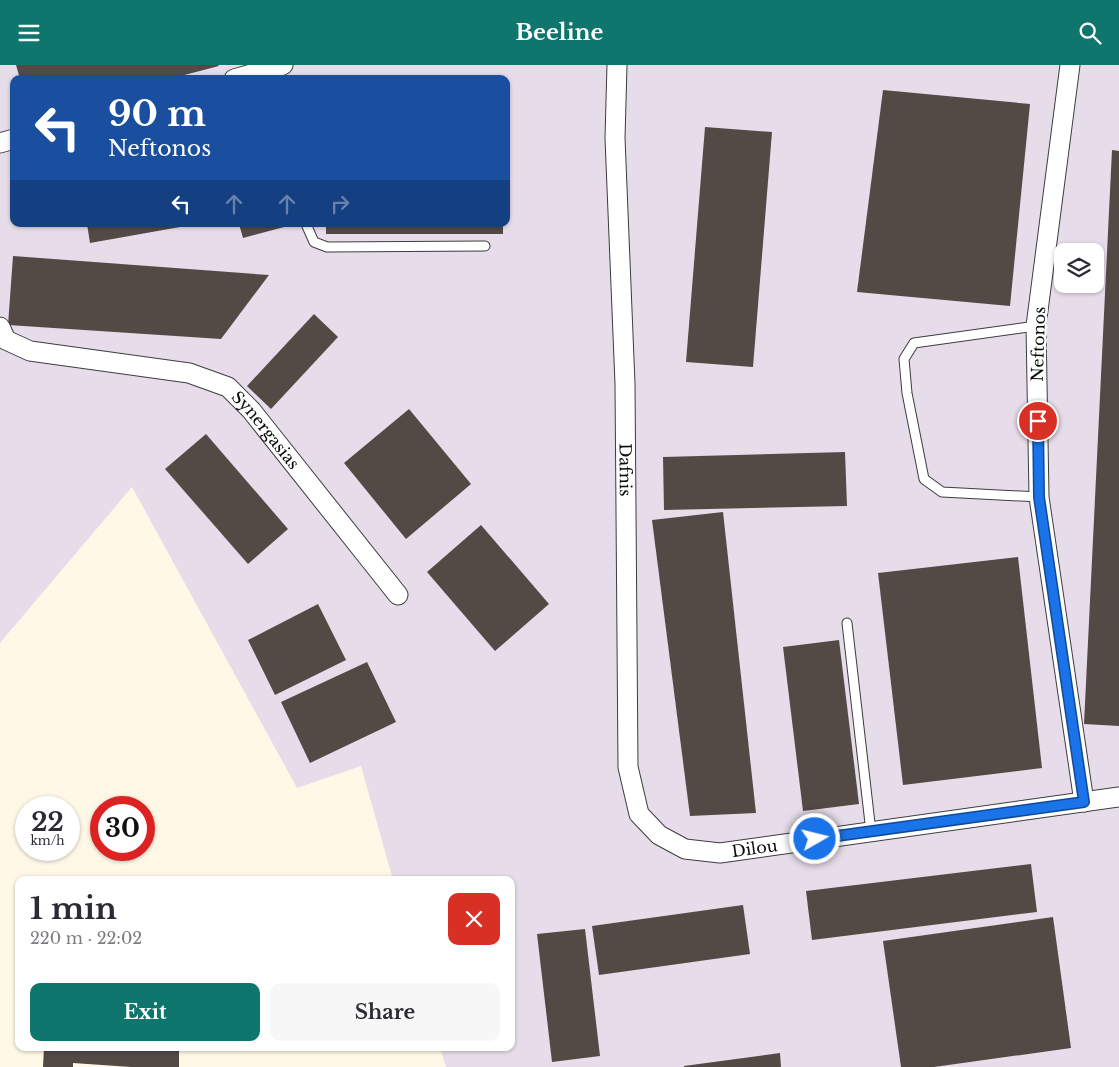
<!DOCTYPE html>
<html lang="en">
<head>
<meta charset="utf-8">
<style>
  :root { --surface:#fff; --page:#f7f7f7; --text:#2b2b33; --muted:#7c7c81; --accent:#0f766e }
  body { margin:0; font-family:"Libre Baskerville",serif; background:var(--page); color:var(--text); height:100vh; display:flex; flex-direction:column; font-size:19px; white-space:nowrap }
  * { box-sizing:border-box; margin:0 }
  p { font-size:16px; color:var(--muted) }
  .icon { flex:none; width:28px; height:28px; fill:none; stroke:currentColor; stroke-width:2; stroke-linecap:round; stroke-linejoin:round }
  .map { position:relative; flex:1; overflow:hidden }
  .sheet { position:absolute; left:15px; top:811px; width:500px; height:175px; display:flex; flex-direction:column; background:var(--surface); border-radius:10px; box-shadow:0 1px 4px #0004 }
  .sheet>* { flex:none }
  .banner { position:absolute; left:10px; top:10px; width:500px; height:152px; border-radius:10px; box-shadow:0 1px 4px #0004; background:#1a4fa0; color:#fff; overflow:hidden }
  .buttons { position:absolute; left:1054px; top:178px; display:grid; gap:10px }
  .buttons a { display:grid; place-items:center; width:50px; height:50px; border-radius:10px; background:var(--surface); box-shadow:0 1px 4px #0004; font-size:25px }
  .speed { position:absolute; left:15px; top:731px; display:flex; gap:10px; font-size:25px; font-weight:700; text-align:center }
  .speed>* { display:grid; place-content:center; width:65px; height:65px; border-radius:50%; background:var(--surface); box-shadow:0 1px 4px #0004; line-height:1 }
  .speed small { font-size:12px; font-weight:400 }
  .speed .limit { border:8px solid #d22; background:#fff; color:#111 }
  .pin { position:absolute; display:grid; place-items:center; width:42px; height:42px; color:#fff; margin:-21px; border:2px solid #fff; border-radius:50%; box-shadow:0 1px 5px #0007 }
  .me { position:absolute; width:55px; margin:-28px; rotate:82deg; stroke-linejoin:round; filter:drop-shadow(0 0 4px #0008) }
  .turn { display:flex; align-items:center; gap:18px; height:105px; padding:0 15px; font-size:22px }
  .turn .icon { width:65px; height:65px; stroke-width:2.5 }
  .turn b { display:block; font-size:35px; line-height:42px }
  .lanes { display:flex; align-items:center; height:48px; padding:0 15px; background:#0003; justify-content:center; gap:25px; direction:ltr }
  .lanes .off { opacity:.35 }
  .round { display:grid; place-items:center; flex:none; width:52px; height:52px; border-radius:10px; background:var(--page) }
  .overview { display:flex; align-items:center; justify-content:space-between; height:85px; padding:0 15px }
  h1 { font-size:30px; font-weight:700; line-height:38px }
  .primary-button { display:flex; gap:10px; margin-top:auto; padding:10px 15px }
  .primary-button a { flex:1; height:58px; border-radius:10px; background:var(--accent); color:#fff; font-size:20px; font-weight:700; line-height:58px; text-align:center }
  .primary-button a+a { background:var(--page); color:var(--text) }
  header { display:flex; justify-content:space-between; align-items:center; height:65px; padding:0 15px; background:var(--accent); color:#fff; font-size:22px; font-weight:700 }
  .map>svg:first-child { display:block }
  .industrial { fill:#e7ddea; fill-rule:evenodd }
  .building { fill:#534a46 }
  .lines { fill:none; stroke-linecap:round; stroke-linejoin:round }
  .service-casing { stroke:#3d3d3d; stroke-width:11 }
  .minor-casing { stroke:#3d3d3d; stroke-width:21 }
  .service { stroke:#fff; stroke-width:9 }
  .minor { stroke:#fff; stroke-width:19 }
  .route-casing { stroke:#114b97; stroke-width:12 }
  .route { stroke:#1a73e8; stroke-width:9 }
  .labels { text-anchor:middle; stroke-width:5; stroke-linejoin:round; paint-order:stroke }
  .street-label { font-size:16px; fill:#0a0a0a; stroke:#fff }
</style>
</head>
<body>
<header><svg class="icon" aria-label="menu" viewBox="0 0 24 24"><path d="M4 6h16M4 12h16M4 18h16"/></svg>Beeline<svg class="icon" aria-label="search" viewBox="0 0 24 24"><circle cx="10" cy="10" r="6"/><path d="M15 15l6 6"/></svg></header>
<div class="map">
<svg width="1119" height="1002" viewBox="0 0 1119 1002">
  <rect width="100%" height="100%" fill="#fff8e7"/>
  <!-- industrial -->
  <path class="industrial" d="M0,0H1119V1002H446L440,983L511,982V815H393L361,701L297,723L132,422L0,578ZM14,14H506V159H14ZM1062,186H1095V219H1062Z"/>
  <!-- building -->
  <g class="building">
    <path d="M16,0H218L219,1L169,14H20Z"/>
    <path d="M883,25L1030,39L1010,241L857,227Z"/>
    <path d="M705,62L772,67L753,302L686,297Z"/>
    <path d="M1112,85L1119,86V661L1084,659Z"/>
    <path d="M87,159H179L180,162L90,178Z"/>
    <path d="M239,159H288V161L243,173Z"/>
    <rect x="326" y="159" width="177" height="10"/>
    <path d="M13,191L269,210L221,274L8,260Z"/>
    <path d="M314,249L338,272L271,344L247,321Z"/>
    <path d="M409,344L471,419L406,474L344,398Z"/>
    <path d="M206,369L288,464L248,499L165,404Z"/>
    <path d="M845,387L847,441L664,445L663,392Z"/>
    <path d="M723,447L756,748L690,751L652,455Z"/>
    <path d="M481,460L549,539L495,586L427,507Z"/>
    <path d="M1018,492L1042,703L903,720L878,508Z"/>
    <path d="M318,539L346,595L275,630L248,575Z"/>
    <path d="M839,575L859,739L803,746L783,582Z"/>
    <path d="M367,597L396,657L310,698L281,637Z"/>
    <path d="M1031,799L1037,847L812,875L806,826Z"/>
    <path d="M743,840L750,889L599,910L592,861Z"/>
    <path d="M1053,852L1071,983L934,1002H901L883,876Z"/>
    <path d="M585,864L600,991L552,997L537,869Z"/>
    <path d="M44,982H179V1002H131L73,998V1002H43Z"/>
    <path d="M780,988L781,1002H684V1001Z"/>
  </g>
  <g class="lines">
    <!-- service casing -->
    <g class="service-casing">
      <g id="service">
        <path d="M306,159L314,177L327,182L485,181"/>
        <path d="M1036,261L914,278L904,294L907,328L924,414L942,427L1039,432"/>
        <path d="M847,558L871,767"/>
      </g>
    </g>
    <!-- minor casing -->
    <g class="minor-casing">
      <g id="minor">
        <path id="s1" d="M617,0L615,73L625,319L628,702L639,749L659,770L685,784L720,788L1119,732"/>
        <path d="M1070,0L1036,261L1039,432L1084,737"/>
        <path d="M234,14L283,0"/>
        <path d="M0,78L14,74"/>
        <path id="s2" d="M0,262L6,275L30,286L189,308L228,322L251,345L398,530"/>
      </g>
    </g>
    <!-- service -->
    <use href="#service" class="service"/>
    <!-- minor -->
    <use href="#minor" class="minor"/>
  </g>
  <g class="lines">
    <!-- route casing -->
    <g class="route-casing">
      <path id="route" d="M815,774L1084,737L1039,432L1038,356"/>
    </g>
    <!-- route -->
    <use href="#route" class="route"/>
  </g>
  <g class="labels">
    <!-- street labels -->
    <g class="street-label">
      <text transform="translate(1038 279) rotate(-88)" y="6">Neftonos</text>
      <text dy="6" stroke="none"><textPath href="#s2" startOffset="300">Synergasias</textPath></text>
      <text dy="6" stroke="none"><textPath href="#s1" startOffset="405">Dafnis</textPath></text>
      <text dy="6" stroke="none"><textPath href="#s1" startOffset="879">Dilou</textPath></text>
    </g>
  </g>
</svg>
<div class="buttons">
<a><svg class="icon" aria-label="layers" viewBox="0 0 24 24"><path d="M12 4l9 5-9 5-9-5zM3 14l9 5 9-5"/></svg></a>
</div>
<div class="speed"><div>22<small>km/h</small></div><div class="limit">30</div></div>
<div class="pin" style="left:1038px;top:356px;background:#d93025"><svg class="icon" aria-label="arrive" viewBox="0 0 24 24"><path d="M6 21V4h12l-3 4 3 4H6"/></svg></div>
<svg class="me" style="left:815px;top:774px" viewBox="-20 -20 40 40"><circle r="17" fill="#1a73e8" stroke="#fff" stroke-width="3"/><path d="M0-11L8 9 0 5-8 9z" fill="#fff"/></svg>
<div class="banner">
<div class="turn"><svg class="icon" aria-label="left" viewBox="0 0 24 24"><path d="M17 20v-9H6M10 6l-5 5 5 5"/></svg><div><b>90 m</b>Neftonos</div></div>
<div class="lanes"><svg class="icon" aria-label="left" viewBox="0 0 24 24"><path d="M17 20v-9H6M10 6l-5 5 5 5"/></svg><svg class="icon off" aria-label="ahead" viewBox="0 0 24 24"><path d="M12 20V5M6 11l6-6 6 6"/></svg><svg class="icon off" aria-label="ahead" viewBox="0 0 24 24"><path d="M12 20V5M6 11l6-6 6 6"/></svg><svg class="icon off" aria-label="right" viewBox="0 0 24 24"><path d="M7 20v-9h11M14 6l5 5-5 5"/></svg></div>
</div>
<section class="sheet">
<div class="overview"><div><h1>1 min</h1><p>220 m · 22:02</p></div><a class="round" style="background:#d93025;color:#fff"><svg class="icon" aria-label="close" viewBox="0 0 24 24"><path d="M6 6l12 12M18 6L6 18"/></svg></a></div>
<div class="primary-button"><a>Exit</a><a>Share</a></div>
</section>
</div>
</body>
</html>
